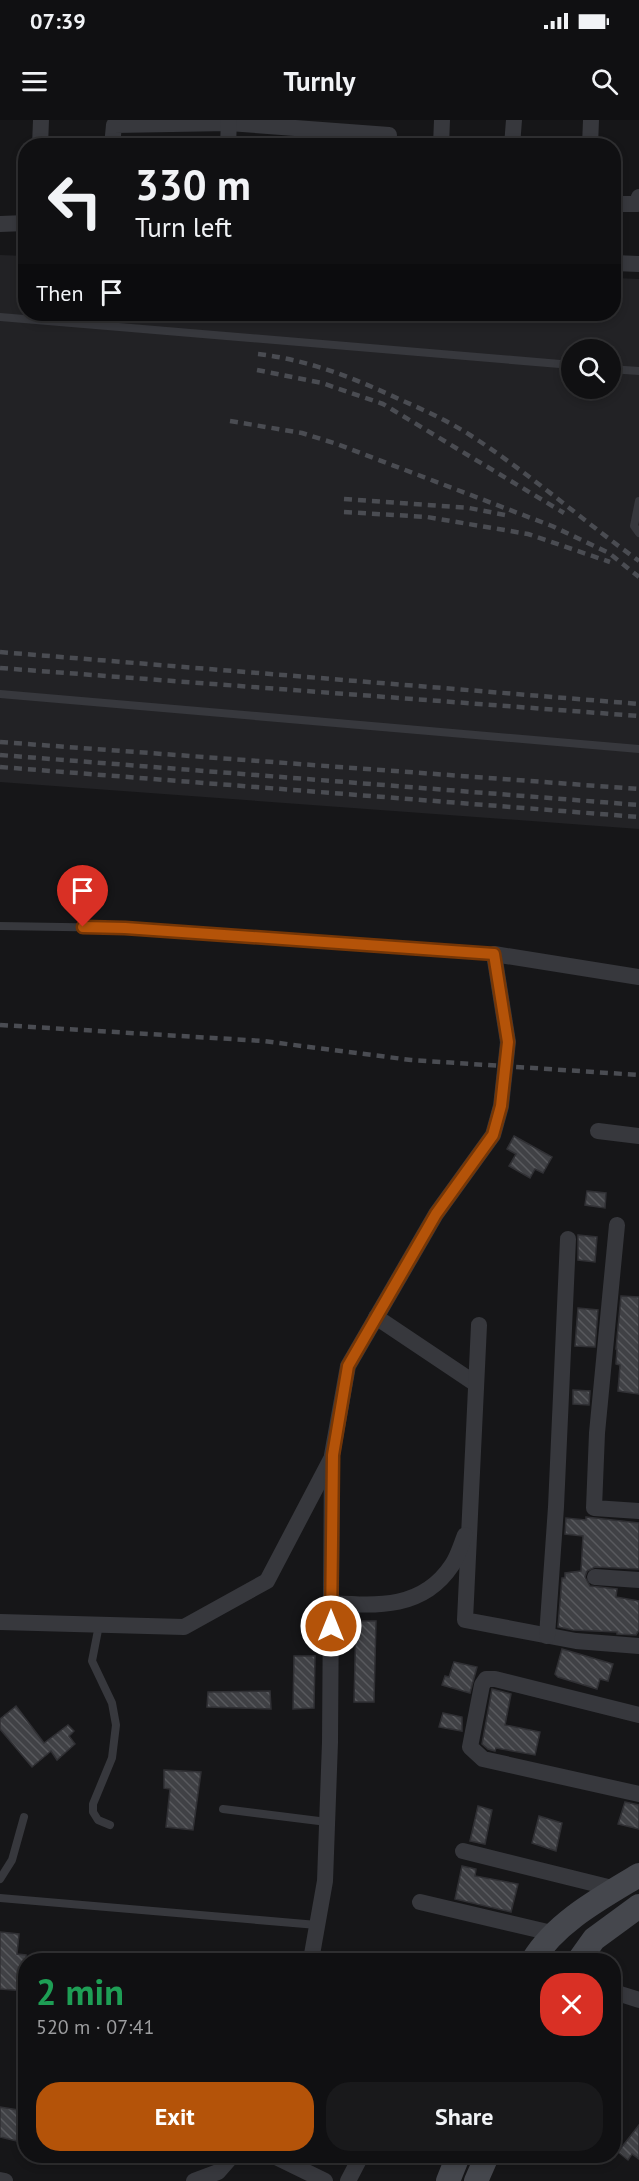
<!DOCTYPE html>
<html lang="en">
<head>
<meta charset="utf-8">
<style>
  :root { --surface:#101012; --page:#19191b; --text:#f1f3f6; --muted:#9c9d9f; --line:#303032; --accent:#b45309 }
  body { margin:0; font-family:"PT Sans",sans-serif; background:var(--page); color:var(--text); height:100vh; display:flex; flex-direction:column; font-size:22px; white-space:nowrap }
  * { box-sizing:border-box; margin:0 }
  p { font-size:20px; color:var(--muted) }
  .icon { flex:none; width:33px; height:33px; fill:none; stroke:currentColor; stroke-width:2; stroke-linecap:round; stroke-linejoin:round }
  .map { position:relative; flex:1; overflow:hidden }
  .side { position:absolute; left:18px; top:1833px; width:603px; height:210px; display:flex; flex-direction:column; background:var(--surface); border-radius:24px; box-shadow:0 3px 9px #0003,0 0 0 2px var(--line) }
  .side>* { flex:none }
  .top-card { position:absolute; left:18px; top:18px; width:603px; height:183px; border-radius:24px; box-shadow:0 3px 9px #0003,0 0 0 2px var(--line); background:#101012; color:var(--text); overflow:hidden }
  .buttons { position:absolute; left:561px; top:219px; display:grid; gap:12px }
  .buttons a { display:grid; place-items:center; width:60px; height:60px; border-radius:50%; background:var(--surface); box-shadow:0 3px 9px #0003,0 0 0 2px var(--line); font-size:30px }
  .pin { position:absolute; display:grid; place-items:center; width:51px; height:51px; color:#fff; margin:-62px -26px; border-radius:50% 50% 50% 0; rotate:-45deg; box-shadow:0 0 6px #0007 }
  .pin .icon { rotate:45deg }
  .me { position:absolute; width:66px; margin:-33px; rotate:0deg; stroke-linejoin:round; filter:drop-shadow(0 0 4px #0008) }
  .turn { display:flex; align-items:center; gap:21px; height:126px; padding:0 18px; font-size:27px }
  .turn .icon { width:78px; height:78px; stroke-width:2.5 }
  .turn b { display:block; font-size:42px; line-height:51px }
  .then { display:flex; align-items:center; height:57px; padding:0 18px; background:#0003; gap:12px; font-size:22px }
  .round { display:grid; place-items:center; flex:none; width:63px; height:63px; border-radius:24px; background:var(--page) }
  .overview { display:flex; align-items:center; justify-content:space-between; height:102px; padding:0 18px }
  h1 { font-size:36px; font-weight:800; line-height:45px; color:#1e9e55 }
  .primary-button { display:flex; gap:12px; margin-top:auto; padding:12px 18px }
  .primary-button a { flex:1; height:69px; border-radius:24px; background:var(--accent); color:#fff; font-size:24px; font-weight:800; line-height:69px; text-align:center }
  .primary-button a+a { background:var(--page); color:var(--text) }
  .status { display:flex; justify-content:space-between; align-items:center; height:42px; padding:0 30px; background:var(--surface); direction:ltr }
  .status svg { height:16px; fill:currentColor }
  header { display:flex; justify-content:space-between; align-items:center; height:78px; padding:0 18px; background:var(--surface); font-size:27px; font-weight:800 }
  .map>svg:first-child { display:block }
  .built { fill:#222225; fill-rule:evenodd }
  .building { fill:url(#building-back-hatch); stroke:#303034; stroke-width:1.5 }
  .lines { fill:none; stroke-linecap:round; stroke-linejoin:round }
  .lane { stroke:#37383d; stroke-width:8 }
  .street { stroke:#37383d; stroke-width:16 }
  .secondary { stroke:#45474d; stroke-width:24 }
  .rail { stroke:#4a4c52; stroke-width:4.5; stroke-dasharray:8 6; stroke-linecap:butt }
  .route-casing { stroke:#753606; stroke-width:15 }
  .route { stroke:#b45309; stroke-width:10 }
</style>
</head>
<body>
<div class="status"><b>07:39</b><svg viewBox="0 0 49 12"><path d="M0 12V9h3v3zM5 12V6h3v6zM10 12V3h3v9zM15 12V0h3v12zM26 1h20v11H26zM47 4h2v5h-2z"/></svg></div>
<header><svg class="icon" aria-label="menu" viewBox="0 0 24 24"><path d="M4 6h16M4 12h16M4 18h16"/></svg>Turnly<svg class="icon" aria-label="search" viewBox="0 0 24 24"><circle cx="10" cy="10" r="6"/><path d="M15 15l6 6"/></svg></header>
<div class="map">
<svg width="639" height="2061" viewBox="0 0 639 2061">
  <defs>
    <pattern id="building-back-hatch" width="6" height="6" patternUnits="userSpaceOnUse" patternTransform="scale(1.5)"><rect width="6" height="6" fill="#404145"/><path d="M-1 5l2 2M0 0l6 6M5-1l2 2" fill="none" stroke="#595a5e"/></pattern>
  </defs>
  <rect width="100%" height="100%" fill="#161618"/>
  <!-- built -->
  <path class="built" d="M0,135L25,136L26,194H614V158L639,159V709L0,662ZM572,230H610V268H572Z"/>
  <!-- building -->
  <g class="building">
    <path d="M514,1016L552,1037L543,1053L535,1049L530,1058L509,1046L516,1034L507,1029Z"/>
    <path d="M587,1071L606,1073L605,1088L585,1085Z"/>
    <path d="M578,1115L597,1117L595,1142L578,1140Z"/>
    <path d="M621,1176L639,1177V1274L618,1271L620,1245L616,1244L617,1229H616Z"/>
    <path d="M578,1188L598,1190L595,1227L575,1226Z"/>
    <path d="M573,1270L590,1271L589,1285L573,1284Z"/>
    <path d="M586,1397L639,1403V1449L595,1447L587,1451L585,1457L590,1466L617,1469L616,1477L639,1481V1510L636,1515L617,1514V1512L573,1510L558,1507L562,1458H565V1453L581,1451L583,1416L565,1414L566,1398L586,1400Z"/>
    <path d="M356,1501H376L374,1582H354Z"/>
    <path d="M562,1529L613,1544L608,1561L600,1559L597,1569L558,1557L555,1554Z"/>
    <path d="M294,1536H315L314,1588L293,1589Z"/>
    <path d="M454,1542L477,1547L470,1573L442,1565L445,1556L449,1557Z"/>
    <path d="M492,1569L511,1574L505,1605L540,1612L535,1635L496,1628L495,1631L488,1629L482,1624Z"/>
    <path d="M270,1571L271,1589L207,1587L208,1572Z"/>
    <path d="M16,1586L44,1623L68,1605L74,1611L69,1616L75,1624L57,1640L51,1631L32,1647L0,1609V1599Z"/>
    <path d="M443,1593L462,1597V1611L439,1607Z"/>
    <path d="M164,1650L201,1652L193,1710L166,1707L170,1669L164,1668Z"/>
    <path d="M625,1682L639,1685V1709L618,1704Z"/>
    <path d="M478,1686L492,1690L485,1724L470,1721Z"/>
    <path d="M539,1696L562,1703L556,1731L532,1723Z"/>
    <path d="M462,1746L476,1749L475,1756L518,1764L511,1792L455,1779Z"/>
    <path d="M0,1812L19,1814L17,1834L26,1835V1871L0,1869Z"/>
    <path d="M0,1987L18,1990L17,2021L0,2017Z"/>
    <path d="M639,2005V2039L632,2034L628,2040L618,2032Z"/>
  </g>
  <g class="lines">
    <!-- lane -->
    <g class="lane">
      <path d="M0,197L572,245"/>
      <path d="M610,249L639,251"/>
      <path d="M639,381L634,406L639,413"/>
      <path d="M0,574L639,629"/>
      <path d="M0,806L125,808L494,834"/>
      <path d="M99,1505L92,1541L112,1583L116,1605L112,1638L93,1684V1692L98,1700L110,1705"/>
      <path d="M223,1689L327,1702"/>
      <path d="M0,1759L12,1740L24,1697"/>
      <path d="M0,1778L317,1805"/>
    </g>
    <!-- street -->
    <g class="street">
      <path d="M40,26L41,0"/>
      <path d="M112,26L114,5L229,3L389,15"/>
      <path d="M228,26L229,0"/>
      <path d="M441,26L442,0"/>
      <path d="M512,26L514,0"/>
      <path d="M590,26L591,0"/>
      <path d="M614,84H637L639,77"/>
      <path d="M0,104L26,103"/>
      <path d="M614,143L639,144"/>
      <path d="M598,1011L639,1016"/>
      <path d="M617,1105L597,1313L594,1388L639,1391"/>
      <path d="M376,1197L476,1264"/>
      <path d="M479,1205L465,1500L576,1521L639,1526"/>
      <path d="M595,1457L639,1460"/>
      <path d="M331,1483C378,1486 423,1489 452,1445C458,1436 461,1425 465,1415"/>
      <path d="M0,1502L184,1507L267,1461L331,1339"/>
      <path d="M547,1516L556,1387L568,1119"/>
      <path d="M639,1595L495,1559H486L482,1565L470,1627L483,1639L639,1674"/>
      <path d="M463,1731L616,1769"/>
      <path d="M420,1782L556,1814"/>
      <path d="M311,1840L325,1761L330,1622L332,1335L348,1246L436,1094L493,1015L501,986L508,922L494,834L639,857"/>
      <path d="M614,1872L639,1880"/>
      <path d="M274,2036L325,2061"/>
      <path d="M0,2060L5,2061"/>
      <path d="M194,2061L218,2052L232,2036"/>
      <path d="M348,2061L361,2036"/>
    </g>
    <!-- secondary -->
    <g class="secondary">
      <path d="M533,1840C556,1802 601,1778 639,1755"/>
      <path d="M579,1840L594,1819L639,1786"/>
      <path d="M448,2061L458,2036"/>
      <path d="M476,2061L487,2036"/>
    </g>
    <!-- rail -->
    <g class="rail">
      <path d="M258,234C309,240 354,258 401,280C424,290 448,301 470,315C529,353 582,400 639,441"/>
      <path d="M257,250L322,263L383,284L564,393"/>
      <path d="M230,301L302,313L337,324L552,406L609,433L639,457"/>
      <path d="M344,379L469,388L505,395"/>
      <path d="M344,392L427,397L528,414L610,442"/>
      <path d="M0,532L639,584"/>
      <path d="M0,548L639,596"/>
      <path d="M0,622L639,669"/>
      <path d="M0,635L639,685"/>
      <path d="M0,647L639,697"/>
      <path d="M0,905L263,921L411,940L639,955"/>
    </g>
  </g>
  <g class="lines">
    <!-- route casing -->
    <g class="route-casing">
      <path id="route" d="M83,807L125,808L494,834L508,922L501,986L493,1015L436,1094L348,1246L333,1335L331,1506"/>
    </g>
    <!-- route -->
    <use href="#route" class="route"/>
  </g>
</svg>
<div class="buttons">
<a><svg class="icon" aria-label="search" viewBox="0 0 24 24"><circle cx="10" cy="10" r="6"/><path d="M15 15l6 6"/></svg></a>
</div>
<div class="pin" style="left:83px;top:807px;background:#d93025"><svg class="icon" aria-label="arrive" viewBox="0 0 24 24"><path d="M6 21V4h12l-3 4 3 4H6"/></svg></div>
<svg class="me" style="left:331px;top:1506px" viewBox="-20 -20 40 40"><circle r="17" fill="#b45309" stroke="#fff" stroke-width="3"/><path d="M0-11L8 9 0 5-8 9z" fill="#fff"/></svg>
<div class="top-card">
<div class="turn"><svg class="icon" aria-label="left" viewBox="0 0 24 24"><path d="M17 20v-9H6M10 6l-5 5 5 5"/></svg><div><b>330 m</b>Turn left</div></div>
<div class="then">Then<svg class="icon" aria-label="arrive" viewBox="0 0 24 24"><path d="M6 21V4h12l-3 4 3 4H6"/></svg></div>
</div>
<section class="side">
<div class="overview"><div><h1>2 min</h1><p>520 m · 07:41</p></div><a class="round" style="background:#d93025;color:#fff"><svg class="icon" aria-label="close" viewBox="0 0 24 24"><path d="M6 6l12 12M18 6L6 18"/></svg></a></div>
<div class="primary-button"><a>Exit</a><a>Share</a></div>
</section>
</div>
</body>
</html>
